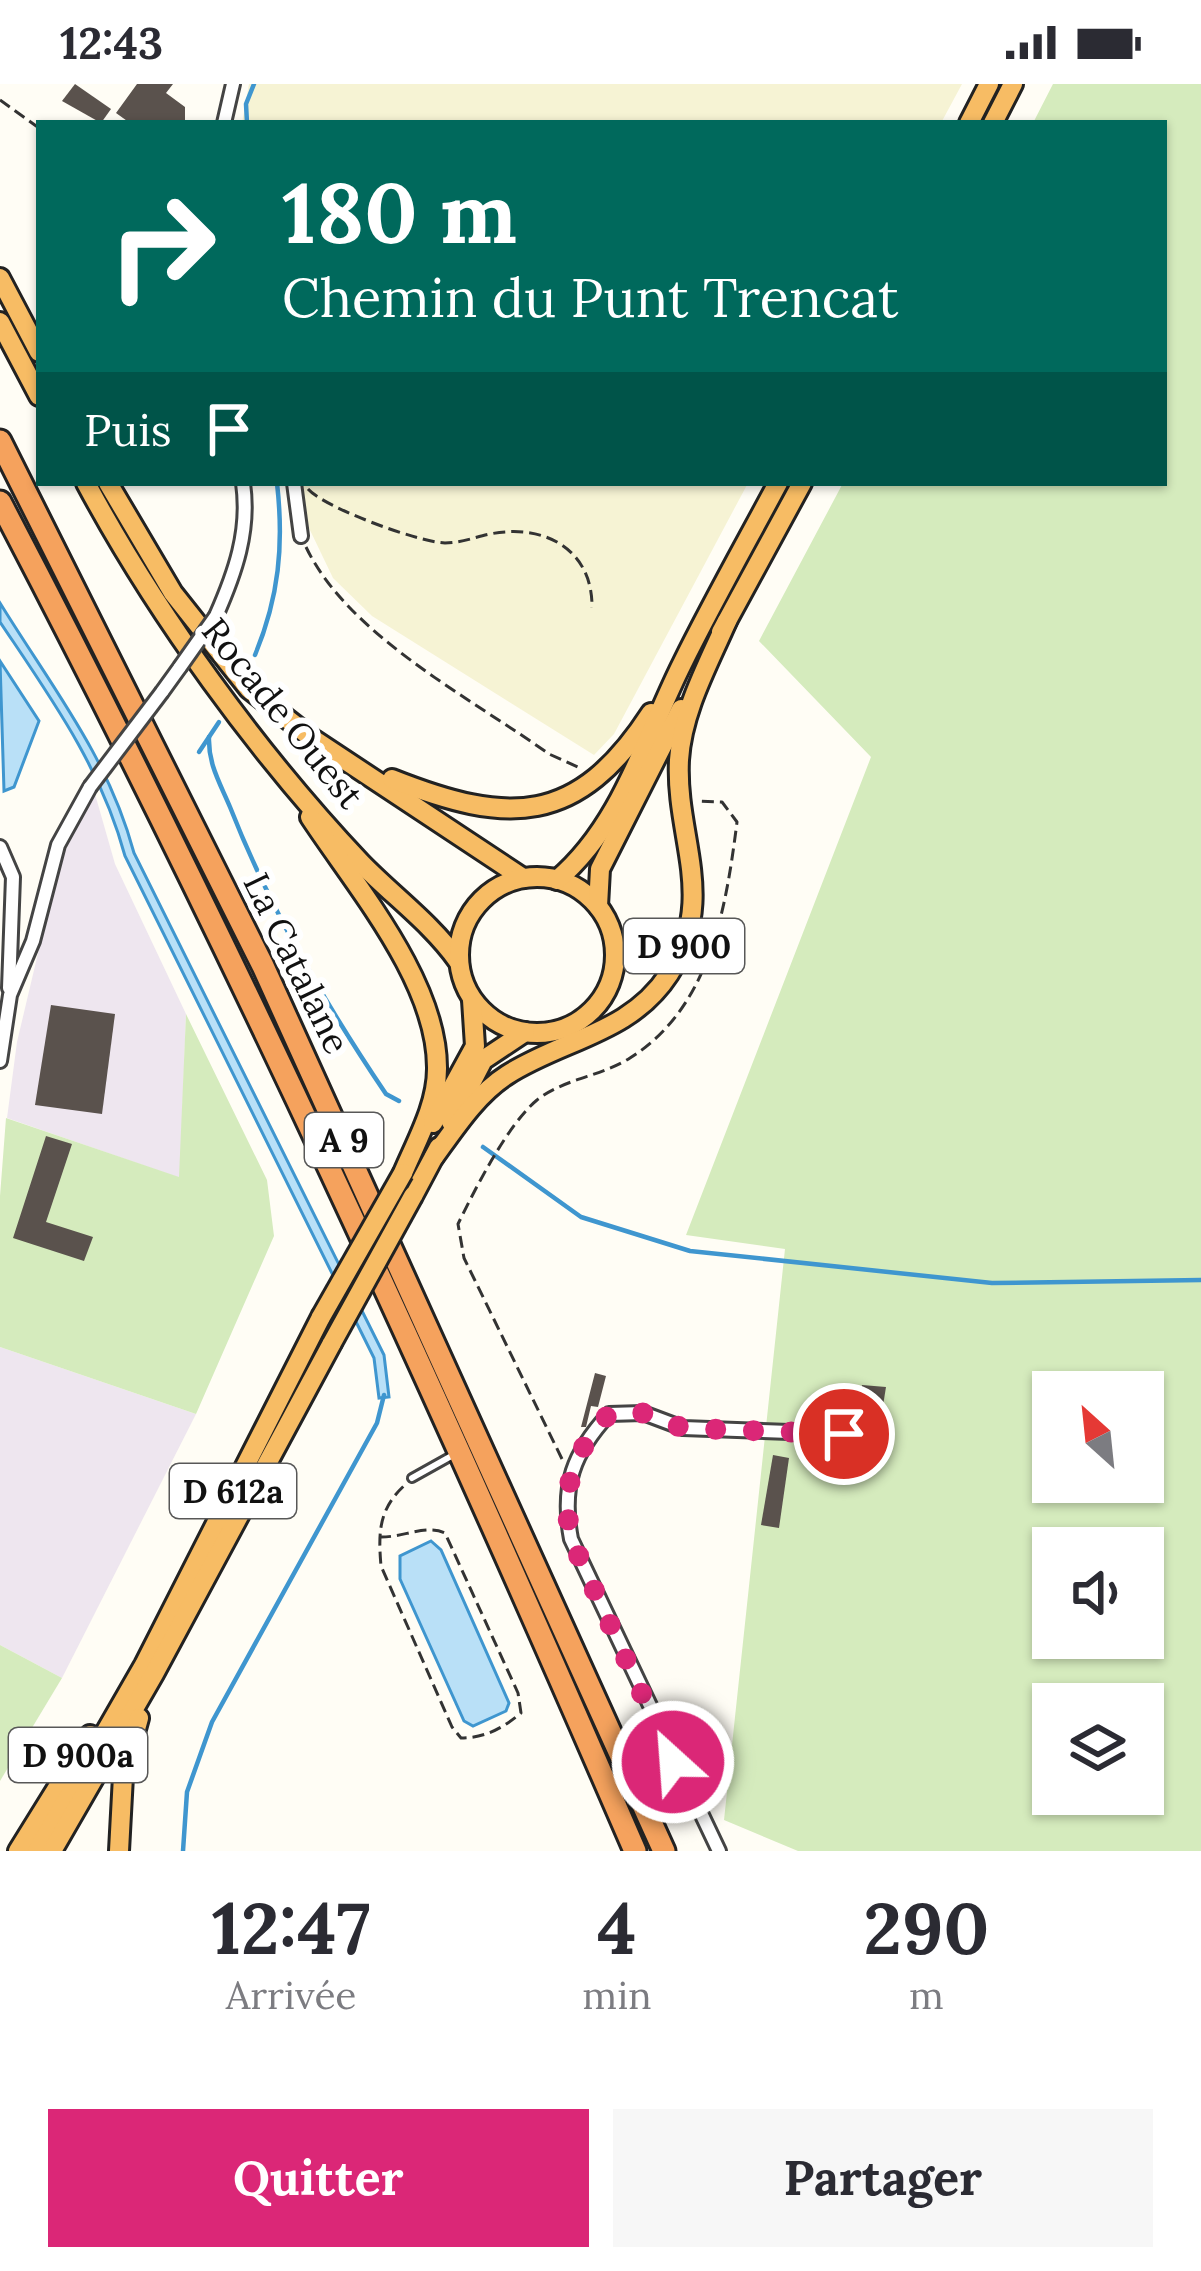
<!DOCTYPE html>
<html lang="fr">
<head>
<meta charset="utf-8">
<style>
  :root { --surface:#fff; --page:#f7f7f7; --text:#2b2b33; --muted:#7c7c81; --accent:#db2777 }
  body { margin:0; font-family:Lora,serif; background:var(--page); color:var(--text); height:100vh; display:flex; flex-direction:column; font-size:45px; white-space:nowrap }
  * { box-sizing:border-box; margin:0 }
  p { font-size:39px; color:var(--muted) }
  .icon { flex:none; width:66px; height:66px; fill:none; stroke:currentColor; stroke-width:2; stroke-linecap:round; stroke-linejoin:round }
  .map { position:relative; height:1767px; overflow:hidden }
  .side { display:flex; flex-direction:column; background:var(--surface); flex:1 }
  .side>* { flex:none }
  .hud { position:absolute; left:36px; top:36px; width:1131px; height:366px; border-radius:0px; box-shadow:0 3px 9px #0004; background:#00695c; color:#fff; overflow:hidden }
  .needle { width:78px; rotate:333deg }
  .tools { position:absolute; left:1032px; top:1287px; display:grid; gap:24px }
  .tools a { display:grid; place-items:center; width:132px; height:132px; border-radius:0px; background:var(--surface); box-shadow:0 3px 9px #0004; font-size:60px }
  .pin { position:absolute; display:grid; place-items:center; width:102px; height:102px; color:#fff; margin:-51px; border:6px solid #fff; border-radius:50%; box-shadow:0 3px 12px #0007 }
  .me { position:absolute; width:132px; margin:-66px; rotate:334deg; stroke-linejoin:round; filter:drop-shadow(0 0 9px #0008) }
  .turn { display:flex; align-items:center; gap:42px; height:252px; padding:0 48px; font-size:54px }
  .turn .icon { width:156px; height:156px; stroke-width:2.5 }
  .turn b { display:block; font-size:84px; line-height:102px }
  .then { display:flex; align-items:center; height:114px; padding:0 48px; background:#0003; gap:24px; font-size:45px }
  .eta { display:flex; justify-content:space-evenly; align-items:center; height:204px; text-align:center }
  .eta b { font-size:72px; font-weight:700; line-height:84px }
  .action { display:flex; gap:24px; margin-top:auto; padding:24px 48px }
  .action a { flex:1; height:138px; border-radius:0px; background:var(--accent); color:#fff; font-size:48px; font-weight:700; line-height:138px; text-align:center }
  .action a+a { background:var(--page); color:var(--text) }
  .status { display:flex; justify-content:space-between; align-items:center; height:84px; padding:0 60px; background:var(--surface); direction:ltr }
  .status svg { height:33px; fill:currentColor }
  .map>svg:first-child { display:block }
  .industrial { fill:#eee6ef }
  .farmland { fill:#f6f3d4 }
  .green { fill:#d5ebbd; fill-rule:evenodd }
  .water { fill:#b9e0f7; stroke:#3f96cf; stroke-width:3 }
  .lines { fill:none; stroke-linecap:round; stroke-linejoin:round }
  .stream { stroke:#3f96cf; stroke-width:4.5 }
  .building { fill:#5a524d }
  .service-casing { stroke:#444; stroke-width:12 }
  .minor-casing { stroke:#444; stroke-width:18 }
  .trunk-casing { stroke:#222; stroke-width:24 }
  .motorway-casing { stroke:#222; stroke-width:27 }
  .path { stroke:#333; stroke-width:3; stroke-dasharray:12 6; stroke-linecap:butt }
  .service { stroke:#fff; stroke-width:6 }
  .minor { stroke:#fff; stroke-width:12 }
  .trunk { stroke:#f7bc64; stroke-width:18 }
  .motorway { stroke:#f5a25d; stroke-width:21 }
  .minor-bridge-casing { stroke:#444; stroke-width:18; stroke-linecap:butt }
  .trunk-bridge-casing { stroke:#222; stroke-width:24; stroke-linecap:butt }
  .minor-bridge { stroke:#fff; stroke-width:12 }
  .trunk-bridge { stroke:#f7bc64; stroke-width:18 }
  .route { stroke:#db2777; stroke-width:21; stroke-dasharray:0 37.8 }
  .labels { text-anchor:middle; stroke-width:12; stroke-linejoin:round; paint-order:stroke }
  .shield { fill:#fff; stroke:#585858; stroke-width:3 }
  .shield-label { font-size:33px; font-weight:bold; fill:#111 }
  .street-label { font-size:36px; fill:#111; stroke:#fff }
</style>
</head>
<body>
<div class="status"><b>12:43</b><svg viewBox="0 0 49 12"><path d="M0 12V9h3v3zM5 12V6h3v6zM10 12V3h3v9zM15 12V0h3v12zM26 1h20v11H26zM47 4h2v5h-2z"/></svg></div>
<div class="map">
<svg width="1201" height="1767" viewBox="0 0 1201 1767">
  <rect width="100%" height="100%" fill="#fffdf5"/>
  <!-- industrial -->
  <g class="industrial">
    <path d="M95,710L115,780L186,930L180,1094L7,1034L17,958L57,789L77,736Z"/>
    <path d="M0,1263L196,1330L62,1594L0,1561Z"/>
  </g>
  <!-- farmland -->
  <g class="farmland">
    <path d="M249,0H962L941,39H242Z"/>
    <path d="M302,399H748L614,650L594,671L372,532L333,494L309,444Z"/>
  </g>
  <!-- green -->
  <g class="green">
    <path d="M1053,0H1201V1767H798L724,1736L785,1165L686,1151L871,673L759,557L843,399H1164V39H1033ZM1053,1308H1143V1398H1053ZM1053,1464H1143V1554H1053ZM1053,1620H1143V1710H1053Z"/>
    <path d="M186,930L267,1096L274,1152L196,1330L0,1263V1112L6,1034L179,1093Z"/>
    <path d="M0,1561L62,1594L0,1697Z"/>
  </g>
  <!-- water -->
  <g class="water">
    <path d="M0,519C51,602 108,672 134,769L384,1271L389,1313L379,1314L374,1274L125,772C101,683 51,614 0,538Z"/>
    <path d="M0,577L39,637L14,703L4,707Z"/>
    <path d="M431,1457L441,1466L509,1619L506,1627L473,1642L464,1637L400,1495V1472Z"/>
  </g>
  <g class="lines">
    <!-- stream -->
    <g class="stream">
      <path d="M247,39L246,20L254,0"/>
      <path d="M255,571C279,513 284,461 277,399"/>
      <path d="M209,653C208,680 220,699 230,723C270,825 325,920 386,1010L399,1017"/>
      <path d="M199,668L219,638"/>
      <path d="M483,1063L581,1133L690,1167L992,1199L1201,1196"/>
      <path d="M183,1767L187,1708L212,1638L377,1339L384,1311"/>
    </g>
  </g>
  <!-- building -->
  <g class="building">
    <path d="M75,0L111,25L101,39L62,17Z"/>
    <path d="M137,0H173L166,9L185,23V38L130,39L116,29Z"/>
    <path d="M51,921L115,930L102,1030L35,1021Z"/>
    <path d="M46,1052L72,1060L46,1138L93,1153L84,1177L13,1154Z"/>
    <path d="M595,1289L606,1292L598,1323L591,1322L586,1343H581Z"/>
    <path d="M862,1301L886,1303L881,1334L859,1331Z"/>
    <path d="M773,1371L789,1374L779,1444L761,1441Z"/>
  </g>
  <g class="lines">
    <!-- service casing -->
    <g class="service-casing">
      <path id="service" d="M412,1394L455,1370"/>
    </g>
    <!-- minor casing -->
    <g class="minor-casing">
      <g id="minor">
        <path d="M224,39L233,0"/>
        <path d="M294,399L301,452"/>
        <path d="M216,532C235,489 250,447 243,399"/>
        <path d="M162,608L180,583"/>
        <path d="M0,763L13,793L9,904"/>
        <path d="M0,977L10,911L33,857L58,761L90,703"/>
        <path d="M719,1767L571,1455C561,1402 573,1369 609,1330L643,1329L683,1344L844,1350"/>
      </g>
    </g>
    <!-- trunk casing -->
    <g class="trunk-casing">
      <g id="trunk">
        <path d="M969,39L989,0"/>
        <path d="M993,39L1013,0"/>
        <path d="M0,194L39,268"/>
        <path d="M0,238L39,312"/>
        <path d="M86,399C156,530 259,671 361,779C393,812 431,839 458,877"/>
        <path d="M108,399L173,509L249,605L313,655L523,794"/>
        <path d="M721,548L802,399"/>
        <path d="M392,695C508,741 577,743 651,629"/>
        <path d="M310,733C356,803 438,898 437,985C437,1021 417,1056 403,1089"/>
        <circle cx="537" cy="871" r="78"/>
        <path d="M557,796C622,741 645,654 682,580C712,519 746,459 778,399"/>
        <path d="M598,822L600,785L681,625"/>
        <path d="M451,1038L483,976L525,948"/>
        <path d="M433,1039L475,962L472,916"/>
        <path d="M434,1073C455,1044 477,1010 507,991C563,955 630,950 669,890C718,814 675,754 679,676C682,627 708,581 727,537"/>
        <path d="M413,1112L439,1063"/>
        <path d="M18,1767L90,1651"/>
        <path d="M37,1767L144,1581L321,1233"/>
        <path d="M52,1767L154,1590L332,1259"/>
        <path d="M119,1767L123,1692L139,1634"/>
      </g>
    </g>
    <!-- motorway casing -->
    <g class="motorway-casing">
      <g id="motorway">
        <path d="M0,357L263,882L664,1767"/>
        <path d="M0,418C231,858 438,1311 635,1767"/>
      </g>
    </g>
    <!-- path -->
    <g class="path">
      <path d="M0,16L39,44"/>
      <path d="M308,405C325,424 418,458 445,459C461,459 475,453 490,450C545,439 593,466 592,524"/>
      <path d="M306,463C348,551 469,613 549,670L578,683"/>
      <path d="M562,1375L464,1174L458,1140C475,1105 508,1040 537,1016C563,995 602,992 630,974C710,924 726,825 737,738L722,718L697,717"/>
      <path d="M379,1453C402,1454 426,1440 445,1449L518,1609L521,1629C503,1644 485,1654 461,1654L452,1643L381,1482C378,1447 379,1424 406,1400"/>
    </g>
    <!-- service -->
    <use href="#service" class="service"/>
    <!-- minor -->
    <use href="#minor" class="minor"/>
    <!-- trunk -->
    <use href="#trunk" class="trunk"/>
    <!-- motorway -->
    <use href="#motorway" class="motorway"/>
    <!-- minor-bridge casing -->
    <g class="minor-bridge-casing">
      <g id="minor-bridge">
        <path d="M180,583L216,532"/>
        <path d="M90,703L162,608"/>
      </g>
    </g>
    <!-- trunk-bridge casing -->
    <g class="trunk-bridge-casing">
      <g id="trunk-bridge">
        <path d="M321,1233L403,1089"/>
        <path d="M332,1259L413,1112"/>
      </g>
    </g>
    <!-- minor-bridge -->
    <use href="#minor-bridge" class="minor-bridge"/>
    <!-- trunk-bridge -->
    <use href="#trunk-bridge" class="trunk-bridge"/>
  </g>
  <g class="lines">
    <!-- route -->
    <path class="route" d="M673,1678L571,1455C561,1402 573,1369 609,1330L643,1329L683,1344L844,1350"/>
  </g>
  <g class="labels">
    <!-- shield labels -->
    <g class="shield">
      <rect x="624" y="835" width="120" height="54" rx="9"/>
      <rect x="305" y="1029" width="78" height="54" rx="9"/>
      <rect x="170" y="1380" width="126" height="54" rx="9"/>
      <rect x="9" y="1644" width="138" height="54" rx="9"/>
    </g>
    <g class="shield-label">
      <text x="684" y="874">D 900</text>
      <text x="344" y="1068">A 9</text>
      <text x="233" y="1419">D 612a</text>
      <text x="78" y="1683">D 900a</text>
    </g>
    <!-- street labels -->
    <g class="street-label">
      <text transform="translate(283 629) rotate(51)" y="13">Rocade Ouest</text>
      <text transform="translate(297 879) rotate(64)" y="13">La Catalane</text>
    </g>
  </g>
</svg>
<div class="tools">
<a><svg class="needle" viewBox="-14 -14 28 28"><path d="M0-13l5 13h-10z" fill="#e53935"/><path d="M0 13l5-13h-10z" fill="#7c7c81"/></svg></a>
<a><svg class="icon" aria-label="sound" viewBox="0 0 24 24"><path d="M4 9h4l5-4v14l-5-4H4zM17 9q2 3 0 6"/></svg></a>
<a><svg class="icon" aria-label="layers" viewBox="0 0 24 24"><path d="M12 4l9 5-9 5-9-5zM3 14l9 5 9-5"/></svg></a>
</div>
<div class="pin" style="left:844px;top:1350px;background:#d93025"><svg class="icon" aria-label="arrive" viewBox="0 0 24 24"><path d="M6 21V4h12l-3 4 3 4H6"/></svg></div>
<svg class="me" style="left:673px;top:1678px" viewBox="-20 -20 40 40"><circle r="17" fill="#db2777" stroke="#fff" stroke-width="3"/><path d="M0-11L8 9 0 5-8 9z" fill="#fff"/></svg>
<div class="hud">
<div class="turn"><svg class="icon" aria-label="right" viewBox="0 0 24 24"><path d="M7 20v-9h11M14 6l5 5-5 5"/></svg><div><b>180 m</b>Chemin du Punt Trencat</div></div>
<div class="then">Puis<svg class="icon" aria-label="arrive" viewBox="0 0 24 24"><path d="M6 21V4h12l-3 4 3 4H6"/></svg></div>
</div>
</div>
<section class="side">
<div class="eta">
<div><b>12:47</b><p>Arrivée</p></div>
<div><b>4</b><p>min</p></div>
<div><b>290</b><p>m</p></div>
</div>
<div class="action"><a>Quitter</a><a>Partager</a></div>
</section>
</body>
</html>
